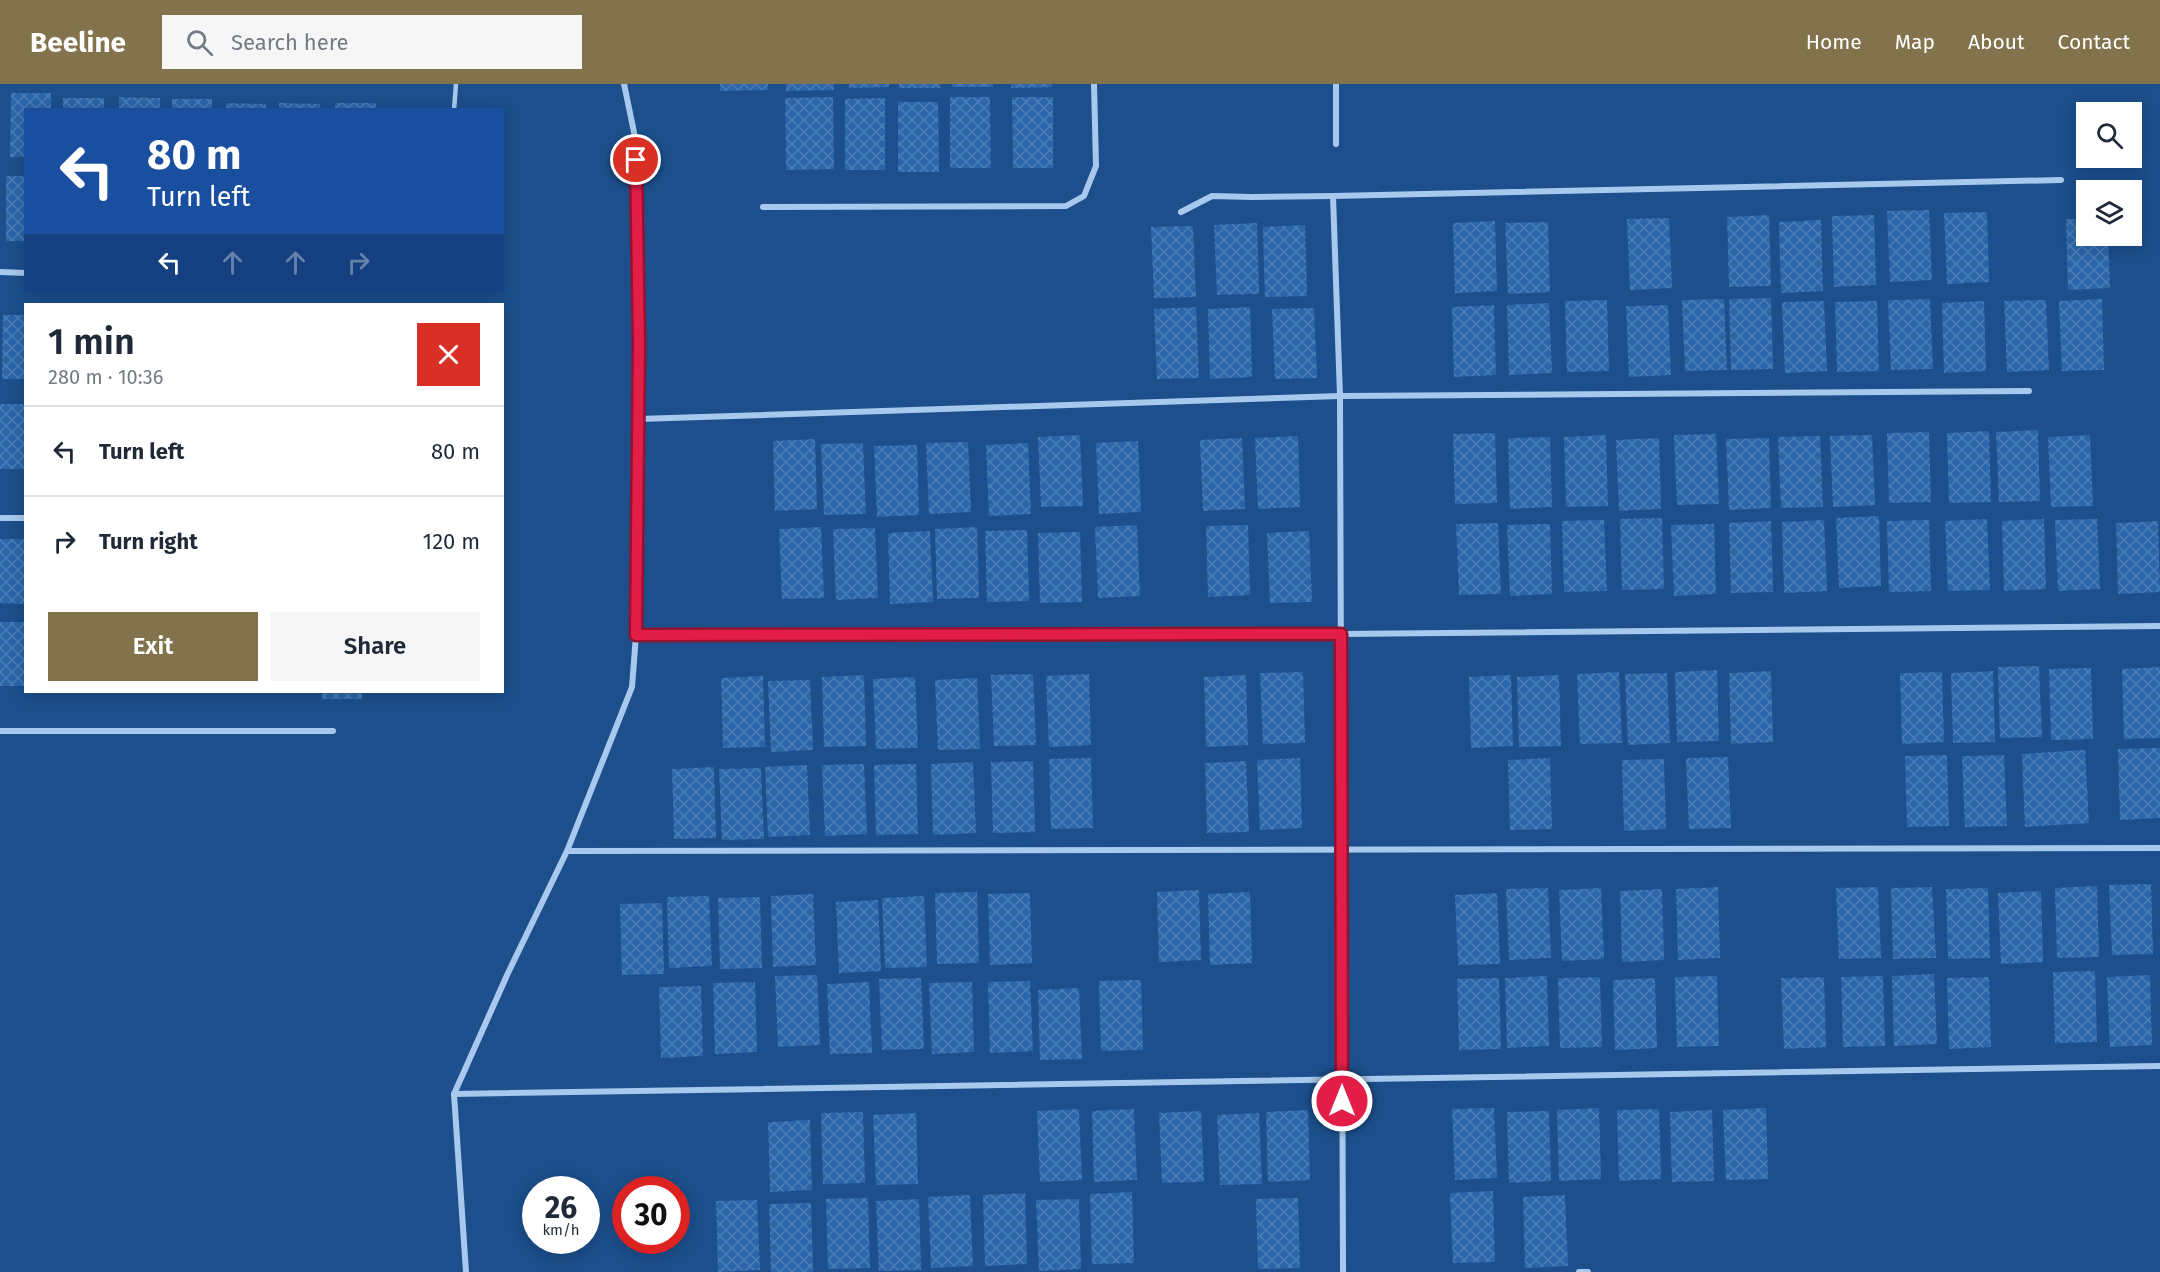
<!DOCTYPE html>
<html lang="en">
<head>
<meta charset="utf-8">
<style>
  :root { --surface:#fff; --page:#f6f6f7; --text:#1f2937; --muted:#747a83; --line:#e0e1e3; --accent:#83734c }
  body { margin:0; font-family:"Fira Sans",sans-serif; background:var(--page); color:var(--text); height:100vh; display:flex; flex-direction:column; font-size:22px; white-space:nowrap }
  * { box-sizing:border-box; margin:0 }
  p { font-size:20px; color:var(--muted) }
  .icon { flex:none; width:33px; height:33px; fill:none; stroke:currentColor; stroke-width:2; stroke-linecap:round; stroke-linejoin:round }
  .map { position:relative; flex:1; overflow:hidden }
  .side { position:absolute; left:24px; top:219px; width:480px; height:390px; display:flex; flex-direction:column; background:var(--surface); border-radius:0px; box-shadow:0 3px 15px #0003 }
  .side>* { flex:none }
  .hud { position:absolute; left:24px; top:24px; width:480px; height:183px; border-radius:0px; box-shadow:0 3px 15px #0003; background:#1a4fa0; color:#fff; overflow:hidden }
  .controls { position:absolute; left:2076px; top:18px; display:grid; gap:12px }
  .controls a { display:grid; place-items:center; width:66px; height:66px; border-radius:0px; background:var(--surface); box-shadow:0 3px 15px #0003; font-size:30px }
  .speed { position:absolute; left:522px; top:1092px; display:flex; gap:12px; font-size:30px; font-weight:700; text-align:center }
  .speed>* { display:grid; place-content:center; width:78px; height:78px; border-radius:50%; background:var(--surface); box-shadow:0 3px 15px #0003; line-height:1 }
  .speed small { font-size:15px; font-weight:400 }
  .speed .limit { border:9px solid #d22; background:#fff; color:#111 }
  .pin { position:absolute; display:grid; place-items:center; width:51px; height:51px; color:#fff; margin:-26px; border:3px solid #fff; border-radius:50%; box-shadow:0 2px 6px #0007 }
  .me { position:absolute; width:66px; margin:-33px; rotate:0deg; stroke-linejoin:round; filter:drop-shadow(0 0 4px #0008) }
  .turn { display:flex; align-items:center; gap:21px; height:126px; padding:0 24px; font-size:27px }
  .turn .icon { width:78px; height:78px; stroke-width:2.5 }
  .turn b { display:block; font-size:42px; line-height:51px }
  .lanes { display:flex; align-items:center; height:57px; padding:0 24px; background:#0003; justify-content:center; gap:30px; direction:ltr }
  .lanes .off { opacity:.35 }
  .round { display:grid; place-items:center; flex:none; width:63px; height:63px; border-radius:0px; background:var(--page) }
  .head { display:flex; align-items:center; justify-content:space-between; height:102px; padding:0 24px }
  h1 { font-size:36px; font-weight:600; line-height:45px }
  .action { display:flex; gap:12px; margin-top:auto; padding:12px 24px }
  .action a { flex:1; height:69px; border-radius:0px; background:var(--accent); color:#fff; font-size:24px; font-weight:600; line-height:69px; text-align:center }
  .action a+a { background:var(--page); color:var(--text) }
  ul { padding:0; list-style:none }
  li { display:flex; align-items:center; gap:18px; height:90px; padding:0 24px; border-top:2px solid var(--line) }
  li div { flex:1 }
  li b { display:block; font-size:22px }
  li em { font-style:normal }
  header { display:flex; align-items:center; gap:36px; box-sizing:border-box; height:84px; padding:0 30px; background:var(--accent); color:#fff }
  header strong { font-size:28px }
  nav { display:flex; gap:33px; margin-inline-start:auto; font-size:21px }
  .search { width:420px; height:54px; background:var(--page); display:flex; align-items:center; gap:15px; box-sizing:border-box; padding:0 21px; border-radius:0px; color:var(--muted); font-size:22px }
  .map>svg:first-child { display:block }
  .building { fill:url(#building-cross-hatch) }
  .lines { fill:none; stroke-linecap:round; stroke-linejoin:round }
  .service { stroke:#a8c9ed; stroke-width:4.5 }
  .minor { stroke:#a8c9ed; stroke-width:6 }
  .route-casing { stroke:#92132f; stroke-width:15 }
  .route { stroke:#e11d48; stroke-width:10 }
</style>
</head>
<body>
<header>
<strong>Beeline</strong>
<div class="search"><svg class="icon" aria-label="search" viewBox="0 0 24 24"><circle cx="10" cy="10" r="6"/><path d="M15 15l6 6"/></svg>Search here</div>
<nav><a>Home</a><a>Map</a><a>About</a><a>Contact</a></nav>
</header>
<div class="map">
<svg width="2160" height="1188" viewBox="0 0 2160 1188">
  <defs>
    <pattern id="building-cross-hatch" width="8" height="8" patternUnits="userSpaceOnUse" patternTransform="scale(1.5)"><rect width="8" height="8" fill="#2b66aa"/><path d="M0 0l8 8M0 8l8-8" fill="none" stroke="#4b7db7"/></pattern>
  </defs>
  <rect width="100%" height="100%" fill="#1c4f8c"/>
  <!-- building -->
  <g class="building">
    <path d="M720,0H768V6L720,7Z"/>
    <path d="M786,0H834V6L786,7Z"/>
    <path d="M849,0H889V3L849,4Z"/>
    <rect x="899" y="0" width="41" height="4"/>
    <rect x="952" y="0" width="41" height="3"/>
    <path d="M1011,0H1052V3L1011,4Z"/>
    <path d="M11,9H51V26H26V73H10Z"/>
    <path d="M119,13L160,14V26H119Z"/>
    <path d="M833,13L834,85L786,86L785,14Z"/>
    <path d="M950,13H990L991,84H950Z"/>
    <path d="M1012,13H1053V84H1013Z"/>
    <rect x="63" y="14" width="41" height="12"/>
    <path d="M885,14V86H845V15Z"/>
    <rect x="172" y="15" width="40" height="11"/>
    <path d="M898,18H938L939,88H898Z"/>
    <path d="M226,19L266,20V26H226Z"/>
    <path d="M279,19L320,20V26H279Z"/>
    <rect x="335" y="19" width="41" height="7"/>
    <rect x="6" y="92" width="20" height="65"/>
    <path d="M1929,126L1932,196L1890,198L1887,127Z"/>
    <path d="M1987,128L1989,198L1947,200L1944,129Z"/>
    <path d="M1769,131L1771,202L1729,203L1727,133Z"/>
    <path d="M1874,131L1876,201L1834,203L1832,132Z"/>
    <path d="M1669,134L1672,204L1630,206L1627,135Z"/>
    <path d="M2066,135H2086V152H2108L2110,204L2068,206Z"/>
    <path d="M1821,136L1823,207L1781,209L1779,138Z"/>
    <path d="M1495,137L1497,207L1455,209L1453,139Z"/>
    <path d="M1548,138L1550,208L1508,210L1505,139Z"/>
    <path d="M1257,139L1259,210L1217,211L1214,141Z"/>
    <path d="M1305,141L1307,212L1265,213L1263,143Z"/>
    <path d="M1193,142L1196,213L1154,214L1151,143Z"/>
    <path d="M1771,214L1773,285L1731,286L1729,215Z"/>
    <path d="M1724,215L1727,286L1685,287L1682,216Z"/>
    <path d="M1930,215L1933,285L1891,286L1888,216Z"/>
    <path d="M2102,215L2104,286L2062,287L2059,217Z"/>
    <path d="M1607,216L1609,287L1567,288L1565,217Z"/>
    <path d="M2046,216L2049,286L2007,288L2004,217Z"/>
    <path d="M1824,217L1827,287L1785,289L1782,218Z"/>
    <path d="M1877,217L1879,287L1837,288L1835,218Z"/>
    <path d="M1984,217L1986,287L1944,289L1942,219Z"/>
    <path d="M1549,219L1552,289L1509,291L1507,221Z"/>
    <path d="M1494,221L1496,291L1454,293L1452,223Z"/>
    <path d="M1668,221L1671,291L1629,293L1626,222Z"/>
    <path d="M1196,223L1199,294L1157,295L1154,225Z"/>
    <path d="M1250,223L1252,293L1210,295L1208,225Z"/>
    <path d="M1314,224L1317,294L1275,295L1272,225Z"/>
    <path d="M3,231H26V295H2Z"/>
    <rect x="0" y="320" width="26" height="65"/>
    <path d="M2038,346L2040,417L1999,418L1996,348Z"/>
    <path d="M1989,347L1991,418L1949,419L1947,349Z"/>
    <path d="M1929,348L1931,418L1889,419L1887,349Z"/>
    <path d="M1495,349L1497,419L1455,420L1453,350Z"/>
    <path d="M1716,350L1719,420L1677,421L1674,351Z"/>
    <path d="M1080,351L1083,422L1041,423L1038,353Z"/>
    <path d="M1606,351L1608,422L1566,423L1564,353Z"/>
    <path d="M1872,351L1875,421L1833,423L1830,352Z"/>
    <path d="M2090,351L2093,422L2051,423L2048,353Z"/>
    <path d="M1298,352L1300,423L1258,425L1255,354Z"/>
    <path d="M1820,352L1823,423L1781,424L1778,353Z"/>
    <path d="M1550,353L1552,423L1510,425L1508,354Z"/>
    <path d="M1242,354L1245,425L1203,427L1200,356Z"/>
    <path d="M1659,354L1661,425L1619,427L1616,356Z"/>
    <path d="M1769,354L1771,424L1729,426L1726,355Z"/>
    <path d="M815,355L817,425L775,427L773,357Z"/>
    <path d="M1138,357L1141,428L1099,430L1096,359Z"/>
    <path d="M968,358L971,428L929,430L926,359Z"/>
    <path d="M863,359L866,430L824,431L821,360Z"/>
    <path d="M1028,359L1031,430L989,432L986,361Z"/>
    <path d="M917,361L919,431L877,433L874,362Z"/>
    <path d="M1879,432L1881,502L1839,504L1836,434Z"/>
    <path d="M1662,434L1664,505L1622,506L1620,435Z"/>
    <path d="M1987,435L1990,506L1948,507L1945,437Z"/>
    <path d="M2044,435L2046,505L2004,507L2002,437Z"/>
    <path d="M2097,435L2100,505L2058,507L2055,436Z"/>
    <path d="M1604,436L1607,507L1564,508L1562,437Z"/>
    <path d="M1824,436L1827,507L1784,509L1782,438Z"/>
    <path d="M1929,436L1931,507L1889,508L1887,437Z"/>
    <path d="M1771,437L1773,508L1731,509L1729,439Z"/>
    <path d="M2158,437L2160,508L2118,510L2116,439Z"/>
    <path d="M1498,439L1501,510L1459,511L1456,440Z"/>
    <path d="M1550,440L1552,510L1510,512L1507,441Z"/>
    <path d="M1714,440L1716,510L1674,512L1671,441Z"/>
    <path d="M1137,441L1140,512L1098,514L1095,443Z"/>
    <path d="M1248,441L1250,511L1208,513L1206,442Z"/>
    <path d="M821,443L824,514L782,515L779,445Z"/>
    <path d="M977,443L979,514L937,515L935,445Z"/>
    <path d="M875,444L878,514L836,516L833,445Z"/>
    <path d="M1027,446L1029,517L987,518L985,447Z"/>
    <path d="M930,447L933,518L890,520L888,449Z"/>
    <path d="M1309,447L1312,518L1270,519L1267,449Z"/>
    <path d="M1080,448L1082,518L1040,519L1038,449Z"/>
    <path d="M0,455H26V520L0,519Z"/>
    <rect x="0" y="538" width="26" height="64"/>
    <path d="M2039,582L2042,653L2000,654L1998,583Z"/>
    <path d="M2160,583V654L2124,655L2122,585Z"/>
    <path d="M2091,584L2093,655L2051,656L2049,585Z"/>
    <path d="M1717,586L1719,657L1677,658L1675,588Z"/>
    <path d="M1771,587L1773,658L1731,660L1729,589Z"/>
    <path d="M1993,587L1995,658L1953,659L1951,589Z"/>
    <path d="M1303,588L1305,659L1263,660L1260,589Z"/>
    <path d="M1619,588L1622,659L1580,660L1577,590Z"/>
    <path d="M1942,588L1944,658L1902,660L1900,589Z"/>
    <path d="M1667,589L1670,659L1628,661L1625,590Z"/>
    <path d="M1033,590L1036,661L994,662L991,591Z"/>
    <path d="M1089,590L1091,661L1049,663L1046,592Z"/>
    <path d="M864,591L866,662L824,663L822,593Z"/>
    <path d="M1246,591L1248,661L1206,663L1204,593Z"/>
    <path d="M1511,591L1513,662L1471,664L1469,593Z"/>
    <path d="M1559,591L1561,662L1519,663L1517,593Z"/>
    <path d="M763,592L765,663L723,664L721,594Z"/>
    <path d="M915,593L918,664L876,665L873,595Z"/>
    <path d="M977,594L980,665L938,666L935,596Z"/>
    <path d="M810,596L813,666L771,668L768,597Z"/>
    <rect x="322" y="608" width="40" height="7"/>
    <path d="M2160,664V734L2120,736L2118,665Z"/>
    <path d="M2085,666L2089,739L2025,743L2022,670Z"/>
    <path d="M1947,671L1949,742L1907,743L1905,672Z"/>
    <path d="M2004,671L2007,742L1965,743L1962,672Z"/>
    <path d="M1728,673L1731,744L1689,745L1686,674Z"/>
    <path d="M1091,674L1093,744L1051,745L1049,675Z"/>
    <path d="M1300,674L1302,744L1260,746L1257,676Z"/>
    <path d="M1550,674L1552,745L1510,746L1508,676Z"/>
    <path d="M1664,675L1666,745L1624,747L1622,676Z"/>
    <path d="M1033,677L1035,748L993,749L991,678Z"/>
    <path d="M1246,677L1249,748L1207,749L1205,679Z"/>
    <path d="M973,678L976,749L933,751L931,680Z"/>
    <path d="M864,680L867,750L825,752L822,681Z"/>
    <path d="M916,680L918,750L876,751L874,681Z"/>
    <path d="M807,681L810,751L768,753L765,683Z"/>
    <path d="M714,683L716,754L674,755L672,685Z"/>
    <path d="M761,684L764,755L722,756L719,685Z"/>
    <path d="M2151,800L2153,870L2112,871L2109,801Z"/>
    <path d="M2097,802L2099,873L2057,874L2055,804Z"/>
    <path d="M1718,803L1720,874L1678,876L1676,805Z"/>
    <path d="M1878,803L1881,874L1839,875L1836,804Z"/>
    <path d="M1932,803L1936,874L1893,875L1891,804Z"/>
    <path d="M1548,804L1551,874L1509,876L1506,805Z"/>
    <path d="M1601,804L1604,875L1562,877L1559,806Z"/>
    <path d="M1988,804L1990,874L1948,875L1946,805Z"/>
    <path d="M1662,805L1664,876L1622,878L1620,807Z"/>
    <path d="M1199,806L1201,876L1159,878L1157,808Z"/>
    <path d="M2041,807L2043,878L2001,880L1998,809Z"/>
    <path d="M977,808L979,879L937,880L935,809Z"/>
    <path d="M1250,808L1252,879L1210,881L1208,810Z"/>
    <path d="M1030,809L1032,879L990,881L988,810Z"/>
    <path d="M1497,809L1500,880L1458,881L1455,811Z"/>
    <path d="M813,810L816,881L773,883L771,812Z"/>
    <path d="M709,812L712,882L669,884L667,813Z"/>
    <path d="M924,812L927,883L885,884L882,814Z"/>
    <path d="M760,813L762,884L720,885L718,814Z"/>
    <path d="M878,816L881,887L839,889L836,818Z"/>
    <path d="M662,819L664,890L622,891L620,820Z"/>
    <path d="M2095,887L2097,958L2055,959L2053,888Z"/>
    <path d="M1934,890L1937,960L1894,962L1892,892Z"/>
    <path d="M817,891L820,961L778,963L775,892Z"/>
    <path d="M2150,891L2152,961L2110,963L2107,893Z"/>
    <path d="M1547,892L1549,962L1507,964L1505,894Z"/>
    <path d="M1717,892L1719,962L1677,963L1675,893Z"/>
    <path d="M1883,892L1885,962L1843,963L1841,893Z"/>
    <path d="M1600,893L1602,963L1560,964L1558,894Z"/>
    <path d="M1824,893L1826,963L1784,965L1781,894Z"/>
    <path d="M1989,893L1991,963L1949,965L1947,894Z"/>
    <path d="M921,894L924,965L882,966L879,895Z"/>
    <path d="M1499,894L1501,965L1459,966L1457,895Z"/>
    <path d="M1655,894L1657,964L1615,966L1613,896Z"/>
    <path d="M1141,896L1143,966L1101,967L1099,897Z"/>
    <path d="M1030,897L1033,967L990,969L988,898Z"/>
    <path d="M755,898L757,968L715,970L713,899Z"/>
    <path d="M869,898L872,969L830,970L827,900Z"/>
    <path d="M972,898L974,968L932,970L929,899Z"/>
    <path d="M701,902L703,972L661,974L659,903Z"/>
    <path d="M1079,904L1082,975L1040,976L1038,906Z"/>
    <path d="M1494,1024L1497,1094L1455,1096L1452,1025Z"/>
    <path d="M1599,1024L1601,1095L1559,1097L1557,1026Z"/>
    <path d="M1766,1024L1768,1095L1726,1096L1723,1026Z"/>
    <path d="M1079,1025L1082,1096L1040,1098L1037,1027Z"/>
    <path d="M1134,1025L1137,1096L1094,1098L1092,1027Z"/>
    <path d="M1659,1025L1661,1095L1619,1097L1617,1026Z"/>
    <path d="M1308,1026L1310,1096L1268,1098L1266,1028Z"/>
    <path d="M1712,1026L1714,1097L1672,1098L1670,1028Z"/>
    <path d="M1201,1027L1204,1098L1162,1099L1159,1029Z"/>
    <path d="M1549,1027L1551,1097L1509,1099L1507,1028Z"/>
    <path d="M863,1028L865,1099L823,1100L821,1029Z"/>
    <path d="M916,1029L918,1100L876,1101L873,1031Z"/>
    <path d="M1259,1029L1262,1100L1220,1101L1217,1031Z"/>
    <path d="M810,1036L812,1106L770,1108L768,1038Z"/>
    <path d="M1493,1107L1495,1178L1453,1179L1450,1109Z"/>
    <path d="M1132,1108L1134,1179L1092,1180L1090,1110Z"/>
    <path d="M1025,1109L1027,1180L985,1182L983,1111Z"/>
    <path d="M970,1111L973,1182L931,1184L928,1113Z"/>
    <path d="M1565,1111L1568,1182L1525,1184L1523,1113Z"/>
    <path d="M868,1114L870,1184L828,1185L826,1115Z"/>
    <path d="M1298,1114L1300,1184L1258,1185L1256,1115Z"/>
    <path d="M919,1115L921,1186L879,1187L876,1117Z"/>
    <path d="M1079,1115L1081,1185L1039,1187L1036,1116Z"/>
    <path d="M757,1116L760,1186L718,1188L716,1117Z"/>
    <path d="M811,1119L813,1188H771L769,1120Z"/>
  </g>
  <g class="lines">
    <!-- service -->
    <path class="service" d="M454,26L456,0"/>
    <!-- minor -->
    <g class="minor">
      <path d="M1336,60V0"/>
      <path d="M1333,112L1340,312L1343,1188"/>
      <path d="M763,123L1066,122L1084,112L1096,82L1094,0"/>
      <path d="M1181,128L1212,112L1251,113L1333,112L2061,96"/>
      <path d="M0,188L26,189"/>
      <path d="M639,335L1340,312L2029,307"/>
      <path d="M0,434H26"/>
      <path d="M636,551L1341,550L2160,542"/>
      <path d="M0,647H333"/>
      <path d="M567,767L2160,764"/>
      <path d="M454,1010L2160,982"/>
      <path d="M466,1188L454,1010L508,889L567,767L632,603L636,551L639,259L635,53L624,0"/>
      <path d="M1579,1188H1588"/>
    </g>
  </g>
  <g class="lines">
    <!-- route casing -->
    <g class="route-casing">
      <path id="route" d="M636,76L639,259L636,551L1341,550L1342,1017"/>
    </g>
    <!-- route -->
    <use href="#route" class="route"/>
  </g>
</svg>
<div class="controls">
<a><svg class="icon" aria-label="search" viewBox="0 0 24 24"><circle cx="10" cy="10" r="6"/><path d="M15 15l6 6"/></svg></a>
<a><svg class="icon" aria-label="layers" viewBox="0 0 24 24"><path d="M12 4l9 5-9 5-9-5zM3 14l9 5 9-5"/></svg></a>
</div>
<div class="speed"><div>26<small>km/h</small></div><div class="limit">30</div></div>
<div class="pin" style="left:636px;top:76px;background:#d93025"><svg class="icon" aria-label="arrive" viewBox="0 0 24 24"><path d="M6 21V4h12l-3 4 3 4H6"/></svg></div>
<svg class="me" style="left:1342px;top:1017px" viewBox="-20 -20 40 40"><circle r="17" fill="#e11d48" stroke="#fff" stroke-width="3"/><path d="M0-11L8 9 0 5-8 9z" fill="#fff"/></svg>
<div class="hud">
<div class="turn"><svg class="icon" aria-label="left" viewBox="0 0 24 24"><path d="M17 20v-9H6M10 6l-5 5 5 5"/></svg><div><b>80 m</b>Turn left</div></div>
<div class="lanes"><svg class="icon" aria-label="left" viewBox="0 0 24 24"><path d="M17 20v-9H6M10 6l-5 5 5 5"/></svg><svg class="icon off" aria-label="ahead" viewBox="0 0 24 24"><path d="M12 20V5M6 11l6-6 6 6"/></svg><svg class="icon off" aria-label="ahead" viewBox="0 0 24 24"><path d="M12 20V5M6 11l6-6 6 6"/></svg><svg class="icon off" aria-label="right" viewBox="0 0 24 24"><path d="M7 20v-9h11M14 6l5 5-5 5"/></svg></div>
</div>
<section class="side">
<div class="head"><div><h1>1 min</h1><p>280 m · 10:36</p></div><a class="round" style="background:#d93025;color:#fff"><svg class="icon" aria-label="close" viewBox="0 0 24 24"><path d="M6 6l12 12M18 6L6 18"/></svg></a></div>
<ul>
<li><svg class="icon" aria-label="left" viewBox="0 0 24 24"><path d="M17 20v-9H6M10 6l-5 5 5 5"/></svg><div><b>Turn left</b></div><em>80 m</em></li>
<li><svg class="icon" aria-label="right" viewBox="0 0 24 24"><path d="M7 20v-9h11M14 6l5 5-5 5"/></svg><div><b>Turn right</b></div><em>120 m</em></li>
</ul>
<div class="action"><a>Exit</a><a>Share</a></div>
</section>
</div>
</body>
</html>
